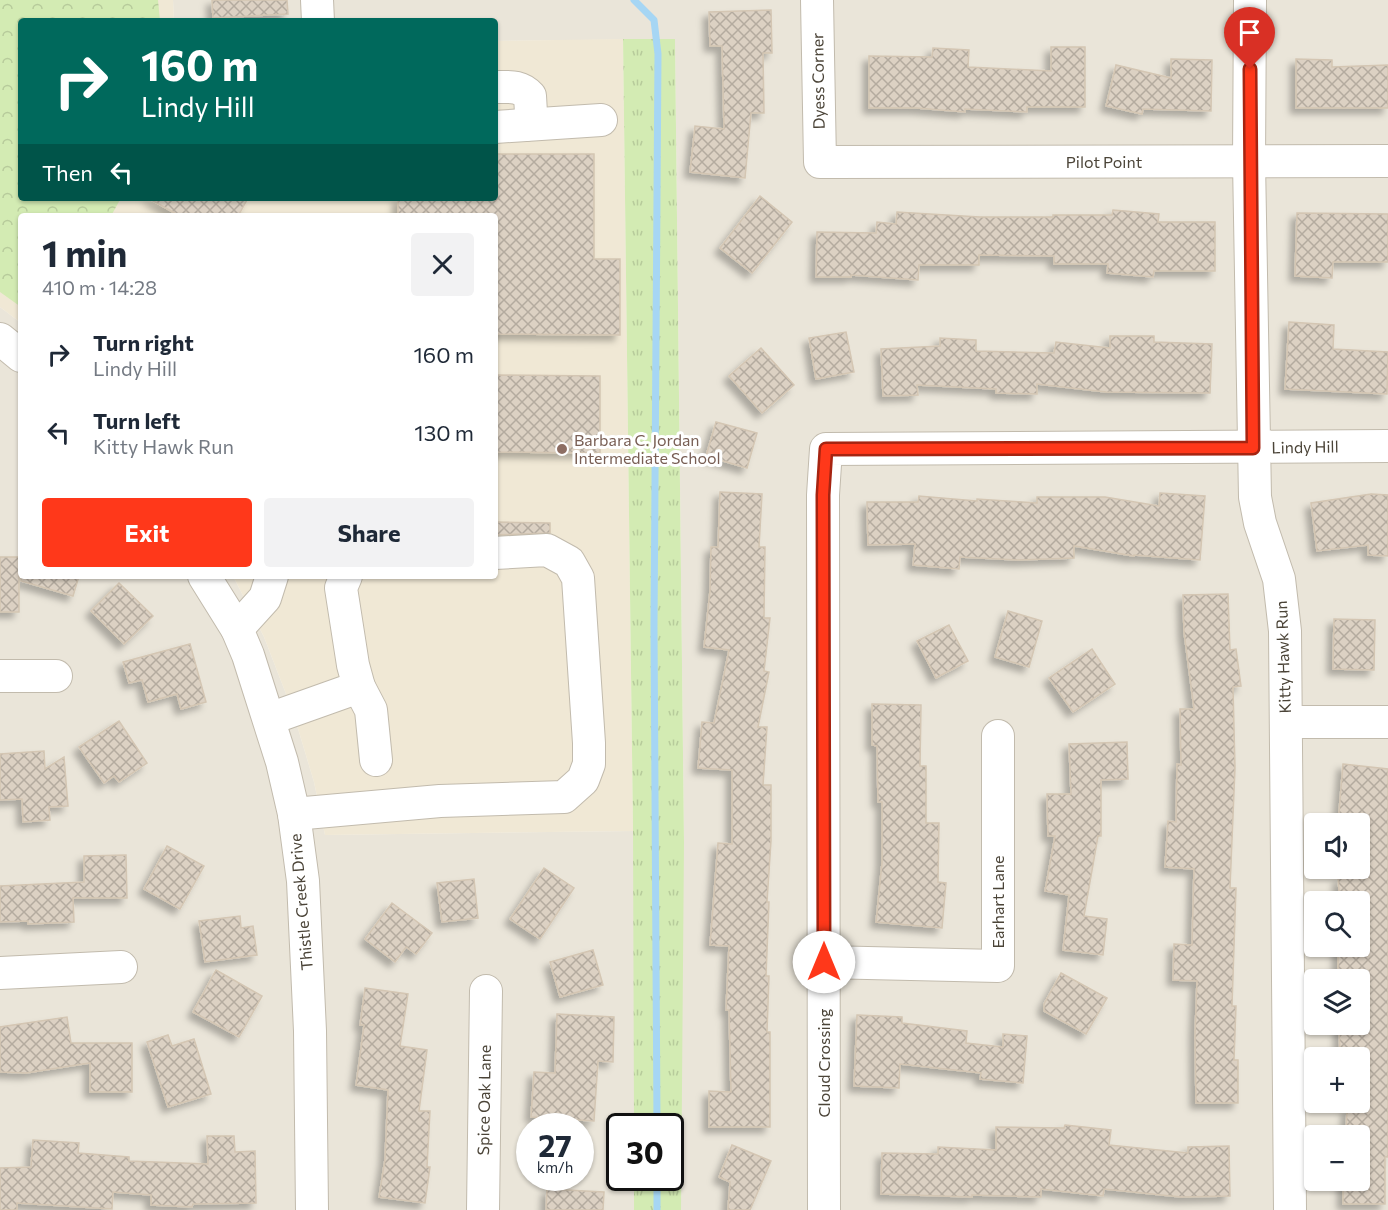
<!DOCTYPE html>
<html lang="en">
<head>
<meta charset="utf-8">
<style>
  :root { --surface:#fff; --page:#f2f2f3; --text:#1f2937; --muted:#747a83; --accent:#ff381a }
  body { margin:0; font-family:Commissioner,sans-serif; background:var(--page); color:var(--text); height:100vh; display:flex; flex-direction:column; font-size:22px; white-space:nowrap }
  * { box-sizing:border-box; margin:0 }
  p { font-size:20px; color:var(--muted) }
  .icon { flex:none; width:33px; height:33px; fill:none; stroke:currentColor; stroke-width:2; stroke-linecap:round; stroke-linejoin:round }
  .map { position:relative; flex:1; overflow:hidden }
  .details { position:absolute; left:18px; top:213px; width:480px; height:366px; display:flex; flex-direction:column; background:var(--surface); border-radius:6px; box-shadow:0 2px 4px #0004 }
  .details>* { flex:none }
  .hud { position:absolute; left:18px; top:18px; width:480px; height:183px; border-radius:6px; box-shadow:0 2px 4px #0004; background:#00695c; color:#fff; overflow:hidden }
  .controls { position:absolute; left:1304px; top:813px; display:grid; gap:12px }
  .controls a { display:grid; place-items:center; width:66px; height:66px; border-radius:6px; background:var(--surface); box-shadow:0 2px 4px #0004; font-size:30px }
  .speed { position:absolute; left:516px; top:1113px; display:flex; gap:12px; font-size:30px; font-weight:700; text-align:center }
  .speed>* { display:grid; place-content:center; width:78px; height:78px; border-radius:50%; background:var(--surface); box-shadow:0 2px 4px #0004; line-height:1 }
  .speed small { font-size:15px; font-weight:400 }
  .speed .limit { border:3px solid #111; border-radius:9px; background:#fff; color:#111 }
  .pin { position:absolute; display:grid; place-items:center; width:51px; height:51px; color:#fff; margin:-62px -26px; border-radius:50% 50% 50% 0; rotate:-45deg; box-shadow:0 0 6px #0007 }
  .pin .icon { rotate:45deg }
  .me { position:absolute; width:66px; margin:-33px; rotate:0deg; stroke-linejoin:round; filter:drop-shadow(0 0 4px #0008) }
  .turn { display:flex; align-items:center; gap:21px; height:126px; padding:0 24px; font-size:27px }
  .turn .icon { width:78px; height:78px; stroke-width:2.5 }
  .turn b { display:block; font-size:42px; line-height:51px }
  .then { display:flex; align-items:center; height:57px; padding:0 24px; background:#0003; gap:12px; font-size:22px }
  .round { display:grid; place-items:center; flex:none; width:63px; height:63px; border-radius:6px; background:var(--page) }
  .overview { display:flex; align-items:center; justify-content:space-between; height:102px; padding:0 24px }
  h1 { font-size:36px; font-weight:700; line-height:45px }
  .primary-button { display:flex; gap:12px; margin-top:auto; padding:12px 24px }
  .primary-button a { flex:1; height:69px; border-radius:6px; background:var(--accent); color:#fff; font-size:24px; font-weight:700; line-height:69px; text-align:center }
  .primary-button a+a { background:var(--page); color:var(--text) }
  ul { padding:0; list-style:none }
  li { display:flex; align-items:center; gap:18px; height:78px; padding:0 24px }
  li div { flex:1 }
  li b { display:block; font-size:22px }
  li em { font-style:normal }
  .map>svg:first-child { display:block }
  .residential { fill:#eae5d9; fill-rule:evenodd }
  .education { fill:#f0e8d5 }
  .grass { fill:url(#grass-tufts) }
  .forest { fill:url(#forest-crowns) }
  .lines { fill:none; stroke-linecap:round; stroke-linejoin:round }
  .stream { stroke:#a6d6f4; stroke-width:7 }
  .building { fill:url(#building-cross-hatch); stroke:#d4c6b3; stroke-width:1.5; filter:url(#shadow) }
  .minor-casing { stroke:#c2bbad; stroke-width:34 }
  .minor { stroke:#fff; stroke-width:32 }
  .route-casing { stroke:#a62411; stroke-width:15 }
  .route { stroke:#ff381a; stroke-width:10 }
  .education-dot { fill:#8d6e63; stroke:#fff; stroke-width:2 }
  .labels { text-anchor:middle; stroke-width:6; stroke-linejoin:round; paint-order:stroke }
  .street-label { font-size:16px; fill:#4b4438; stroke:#fff }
  .education-label { font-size:16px; fill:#785e54; stroke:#fff; text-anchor:start }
</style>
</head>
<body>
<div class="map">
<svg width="1388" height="1210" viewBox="0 0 1388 1210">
  <defs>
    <pattern id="grass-tufts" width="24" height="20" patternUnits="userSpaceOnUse" patternTransform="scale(1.5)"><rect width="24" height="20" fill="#d3ebb3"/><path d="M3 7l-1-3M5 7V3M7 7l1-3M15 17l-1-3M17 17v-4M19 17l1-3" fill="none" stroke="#b7cb9b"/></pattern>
    <pattern id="forest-crowns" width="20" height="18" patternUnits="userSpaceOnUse" patternTransform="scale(1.5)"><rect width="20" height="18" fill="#d3ebb3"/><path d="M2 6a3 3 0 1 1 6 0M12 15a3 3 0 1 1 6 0" fill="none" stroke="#b7cb9b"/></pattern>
    <pattern id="building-cross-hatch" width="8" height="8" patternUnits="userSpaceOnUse" patternTransform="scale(1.5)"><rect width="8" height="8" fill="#dcd1c3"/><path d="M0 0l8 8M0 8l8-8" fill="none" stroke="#b4ab9f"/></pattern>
    <filter id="shadow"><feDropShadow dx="-5.5" dy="5.5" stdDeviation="3" flood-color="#0004"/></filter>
  </defs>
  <rect width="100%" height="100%" fill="#f6f3eb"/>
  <!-- residential -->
  <path class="residential" d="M173,0H1388V1210H0V307L21,323V576H233L264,637L293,712L314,782L325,835L633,831L684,842L675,39L495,41V21H174ZM1314,824H1359V868H1314ZM1314,902H1359V946H1314ZM1314,980H1359V1024H1314ZM1314,1058H1359V1102H1314ZM530,1126H580V1178H530ZM620,1126H670V1178H620ZM1314,1136H1359V1180H1314Z"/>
  <!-- education -->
  <path class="education" d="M0,0H173L174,21H21V198H495V41L623,39L633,831L325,835L314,782L293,712L264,637L233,576H495V216H21V323L0,307Z"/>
  <!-- grass -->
  <path class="grass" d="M623,39H675L684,842L681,1210H634V1178H670V1126H634L633,831Z"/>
  <!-- forest -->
  <path class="forest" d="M0,0H158L160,21H21V198H121L111,216H21V307L0,292Z"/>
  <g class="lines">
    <!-- stream -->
    <g class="stream">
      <path d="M634,0L654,20L658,54L654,626L657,1126"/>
      <path d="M657,1178V1210"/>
    </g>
  </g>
  <!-- building -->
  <g class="building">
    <path d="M212,0H287L288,14L213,18Z"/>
    <path d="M771,10L772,53H763L764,113H751L745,178L690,172L695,126L724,129L722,46H710L709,12Z"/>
    <path d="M1051,47H1085V107H1027V112L965,109V112L916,108H869V56L932,57L933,48L969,50L968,67L1051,71Z"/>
    <path d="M1171,59L1212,60L1211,111L1143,109L1142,114L1106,106L1116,65L1171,78Z"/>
    <path d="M1296,59L1332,60V67L1388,65V108H1296Z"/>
    <path d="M495,154H594V259H620V335L495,334V216H398V198H495Z"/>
    <path d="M760,196L792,222L752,273L720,248Z"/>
    <path d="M148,198H248L238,216H180Z"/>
    <path d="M1113,210L1159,214L1158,222H1215V271H1154L1153,277L1107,273L1108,264H1054V256L979,255V265H919L918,280L851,275V277H816L817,232L876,233L877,222L896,224L897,212L980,217H1053V215H1112Z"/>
    <path d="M1297,213L1388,214V262H1333L1332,278L1295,276Z"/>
    <path d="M1289,322L1334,325L1333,349L1388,352L1387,394L1285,389Z"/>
    <path d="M846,332L854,372L816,379L809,338Z"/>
    <path d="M1110,336H1154V342L1212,344L1210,393L1106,392L1037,384V394L996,393V389L917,385L918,395L883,396L881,349L940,346V338L976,340V351L1054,353L1056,342L1110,348Z"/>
    <path d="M761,348L794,385L762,413L729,376Z"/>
    <path d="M495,375L600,376V453L495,452Z"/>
    <path d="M716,422L757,433L747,468L706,456Z"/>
    <path d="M720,492L762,494L759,547H765L764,618H770L764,671L769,672L758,727H767L763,785H771V841L767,902H769L766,976H769L767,1032H770V1127H709V1091L731,1092L729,1010H726L729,946L710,945L718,843L732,844V770L698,768L702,722L714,723L729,650L704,647L710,591L711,547H718Z"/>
    <path d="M1160,493L1205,496L1200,560L1134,555V556L1074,546V558L1018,560L960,557L959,569L913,565L915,544L868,545L867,502H918L919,496L977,501V499L1037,503V497H1105L1159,506Z"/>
    <path d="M1371,494L1388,495V556L1368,555V545L1317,551L1311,503Z"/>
    <path d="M495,522L550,523V533L495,535Z"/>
    <rect x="0" y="557" width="19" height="55"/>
    <path d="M21,576H79L73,596L21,581Z"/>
    <path d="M119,583L153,616L124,644L91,611Z"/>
    <path d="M1228,594L1230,650L1236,649L1241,686L1233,687L1235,768L1230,888H1236L1232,1006H1236L1234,1060H1238V1103H1196L1195,1035L1197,981L1173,980L1174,944L1192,945L1194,869L1165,867L1168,821L1176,822L1177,764L1181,765L1180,709H1194L1184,632L1183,595Z"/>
    <path d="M1008,611L1042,621L1029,667L995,657Z"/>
    <path d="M1334,619L1375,620L1374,670L1333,669Z"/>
    <path d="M949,625L968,661L936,678L917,641Z"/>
    <path d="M190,644L206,702L181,709L177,694L148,702L142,680L129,683L123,662Z"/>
    <path d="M1092,649L1115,684L1073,712L1049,678Z"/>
    <path d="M872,704L921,705L920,766H926V823H939L938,882L946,883L942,928L876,922L882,863V802H878L877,746L872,745Z"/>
    <path d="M119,721L147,763L119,782L114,776L104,783L79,747Z"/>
    <path d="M1127,742L1128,779L1101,780V836H1098L1084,916L1107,919L1103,955L1063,950L1069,895L1045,891L1055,836H1048L1047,794H1071L1069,744Z"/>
    <path d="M44,751L45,769L64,757L68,806L49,807L50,820L23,822L22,799L0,800V754Z"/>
    <path d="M1343,764L1388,769V1157H1385V1204H1343V1180H1359V1136H1346L1347,1108L1359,1109V1058H1340L1339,1024H1359V978H1338V946H1359V902H1340L1338,878L1359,877V824H1338Z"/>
    <path d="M167,846L204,866L180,909L144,889Z"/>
    <path d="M126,855L127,898H73L74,922L28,924V921L0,922V886L84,882V856Z"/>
    <path d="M544,868L574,888L540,939L510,919Z"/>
    <path d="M474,879L478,918L442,922L437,883Z"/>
    <path d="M392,903L432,933L416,954L406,947L395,962L365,939Z"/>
    <path d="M240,916L241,928L253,926L257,955L205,962L199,921Z"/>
    <path d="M593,950L603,985L560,997L550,962Z"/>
    <path d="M216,970L262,996L239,1037L193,1012Z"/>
    <path d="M1061,973L1107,998L1086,1034L1044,1011V1004Z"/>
    <path d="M365,988L408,994L400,1046L427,1050L419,1111H430L427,1167H430L425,1203L379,1197L385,1159L388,1090L356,1085L364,1025H360Z"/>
    <path d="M557,1014L614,1017L613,1062L598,1061L594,1121L531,1117L534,1072L555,1073Z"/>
    <path d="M857,1015L902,1017V1023L967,1031L966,1043L1003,1047V1034L1027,1036L1023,1083L980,1079L981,1073L900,1064L899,1088L854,1086Z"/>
    <path d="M67,1017L71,1043H132V1092H90V1063L26,1073L0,1072V1027Z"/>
    <path d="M168,1035L172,1046L194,1039L211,1094L168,1107L147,1042Z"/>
    <path d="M1065,1125L1111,1130L1109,1145L1188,1153V1147L1229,1146L1230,1196L1181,1197L1104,1189L1103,1196L1041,1189V1197L972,1195V1197L881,1194L882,1153L938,1154V1147L996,1150V1127L1064,1128Z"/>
    <path d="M207,1136H234L235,1152L255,1151L256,1203L193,1204L192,1207L151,1205V1195L113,1192L112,1209L17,1203V1210H0V1168L31,1167L33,1140L79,1143L78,1153L129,1157V1161L208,1164Z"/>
    <path d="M732,1145L771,1161L750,1210H728L730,1182L719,1177Z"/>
    <path d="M547,1189L604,1192L603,1210H546Z"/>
  </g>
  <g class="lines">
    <!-- minor casing -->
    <g class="minor-casing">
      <g id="minor">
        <path d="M317,0L318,21"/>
        <path d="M817,0L820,162L1388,161"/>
        <path d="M1250,0L1249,162L1255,497L1260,523L1279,579L1285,631L1290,1210"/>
        <path d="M495,87C509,87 520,85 530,96L531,113L525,125"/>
        <path d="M495,127L601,120"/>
        <path d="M0,339L21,356"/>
        <path d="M204,576L237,629L248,655L282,762L294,814L303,881L310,1031L312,1210"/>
        <path d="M237,629L265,598L272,576"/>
        <path d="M0,676H56"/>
        <path d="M359,687L371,710L376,760"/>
        <path d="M269,719L359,687L353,665L341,588L346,576"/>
        <path d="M1286,722H1388"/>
        <path d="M294,814L440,801L564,797L583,780L589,764V743L578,578L569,562L547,550L495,553"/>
        <path d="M824,962L998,966V736"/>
        <path d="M0,973L121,967"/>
        <path d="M483,1210L486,991"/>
        <path d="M824,1210L823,495L826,449L1388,446"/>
      </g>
    </g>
    <!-- minor -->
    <use href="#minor" class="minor"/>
  </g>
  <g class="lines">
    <!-- route casing -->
    <g class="route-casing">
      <path id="route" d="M824,962L823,495L826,449L1253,448L1250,69"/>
    </g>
    <!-- route -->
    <use href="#route" class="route"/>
  </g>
  <!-- markers -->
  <circle class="education-dot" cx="562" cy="449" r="6"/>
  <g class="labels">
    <!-- street labels -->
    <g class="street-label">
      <text transform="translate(818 81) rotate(-91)" y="6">Dyess Corner</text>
      <text x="1104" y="168">Pilot Point</text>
      <text transform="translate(1305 447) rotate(-1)" y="6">Lindy Hill</text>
      <text transform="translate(1283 657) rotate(-92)" y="6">Kitty Hawk Run</text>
      <text transform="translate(301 902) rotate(-95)" y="6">Thistle Creek Drive</text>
      <text transform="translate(998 902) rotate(-90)" y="6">Earhart Lane</text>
      <text transform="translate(824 1063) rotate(-90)" y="6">Cloud Crossing</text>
      <text transform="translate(484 1100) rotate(-89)" y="6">Spice Oak Lane</text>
    </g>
    <!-- education labels -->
    <g class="education-label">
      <text x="574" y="446">Barbara C. Jordan<tspan x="574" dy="18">Intermediate School</tspan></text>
    </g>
  </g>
</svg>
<div class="controls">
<a><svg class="icon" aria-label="sound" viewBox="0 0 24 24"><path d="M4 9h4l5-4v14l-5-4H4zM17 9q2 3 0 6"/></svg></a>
<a><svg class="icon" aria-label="search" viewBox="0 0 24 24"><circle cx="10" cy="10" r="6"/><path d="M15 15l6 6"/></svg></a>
<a><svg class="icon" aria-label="layers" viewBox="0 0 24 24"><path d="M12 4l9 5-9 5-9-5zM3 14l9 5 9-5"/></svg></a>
<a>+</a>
<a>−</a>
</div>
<div class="speed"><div>27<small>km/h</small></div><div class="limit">30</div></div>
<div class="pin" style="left:1250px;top:69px;background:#d93025"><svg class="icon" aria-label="arrive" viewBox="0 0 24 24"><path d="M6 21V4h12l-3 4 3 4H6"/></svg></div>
<svg class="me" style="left:824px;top:962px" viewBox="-20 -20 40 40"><circle r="19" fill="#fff"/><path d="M0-13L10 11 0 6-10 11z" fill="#ff381a"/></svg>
<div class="hud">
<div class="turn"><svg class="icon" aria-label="right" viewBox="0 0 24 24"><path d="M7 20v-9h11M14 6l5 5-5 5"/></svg><div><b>160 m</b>Lindy Hill</div></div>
<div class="then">Then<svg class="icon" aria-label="left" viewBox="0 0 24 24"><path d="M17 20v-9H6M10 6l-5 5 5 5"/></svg></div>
</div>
<section class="details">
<div class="overview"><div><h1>1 min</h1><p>410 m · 14:28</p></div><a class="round"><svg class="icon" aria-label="close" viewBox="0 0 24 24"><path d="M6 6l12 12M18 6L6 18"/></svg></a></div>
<ul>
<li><svg class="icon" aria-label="right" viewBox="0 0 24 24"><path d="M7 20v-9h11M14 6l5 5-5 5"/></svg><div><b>Turn right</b><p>Lindy Hill</p></div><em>160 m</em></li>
<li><svg class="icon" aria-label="left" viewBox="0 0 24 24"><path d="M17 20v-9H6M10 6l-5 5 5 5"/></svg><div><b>Turn left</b><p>Kitty Hawk Run</p></div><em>130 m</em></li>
</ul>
<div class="primary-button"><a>Exit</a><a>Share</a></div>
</section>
</div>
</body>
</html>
